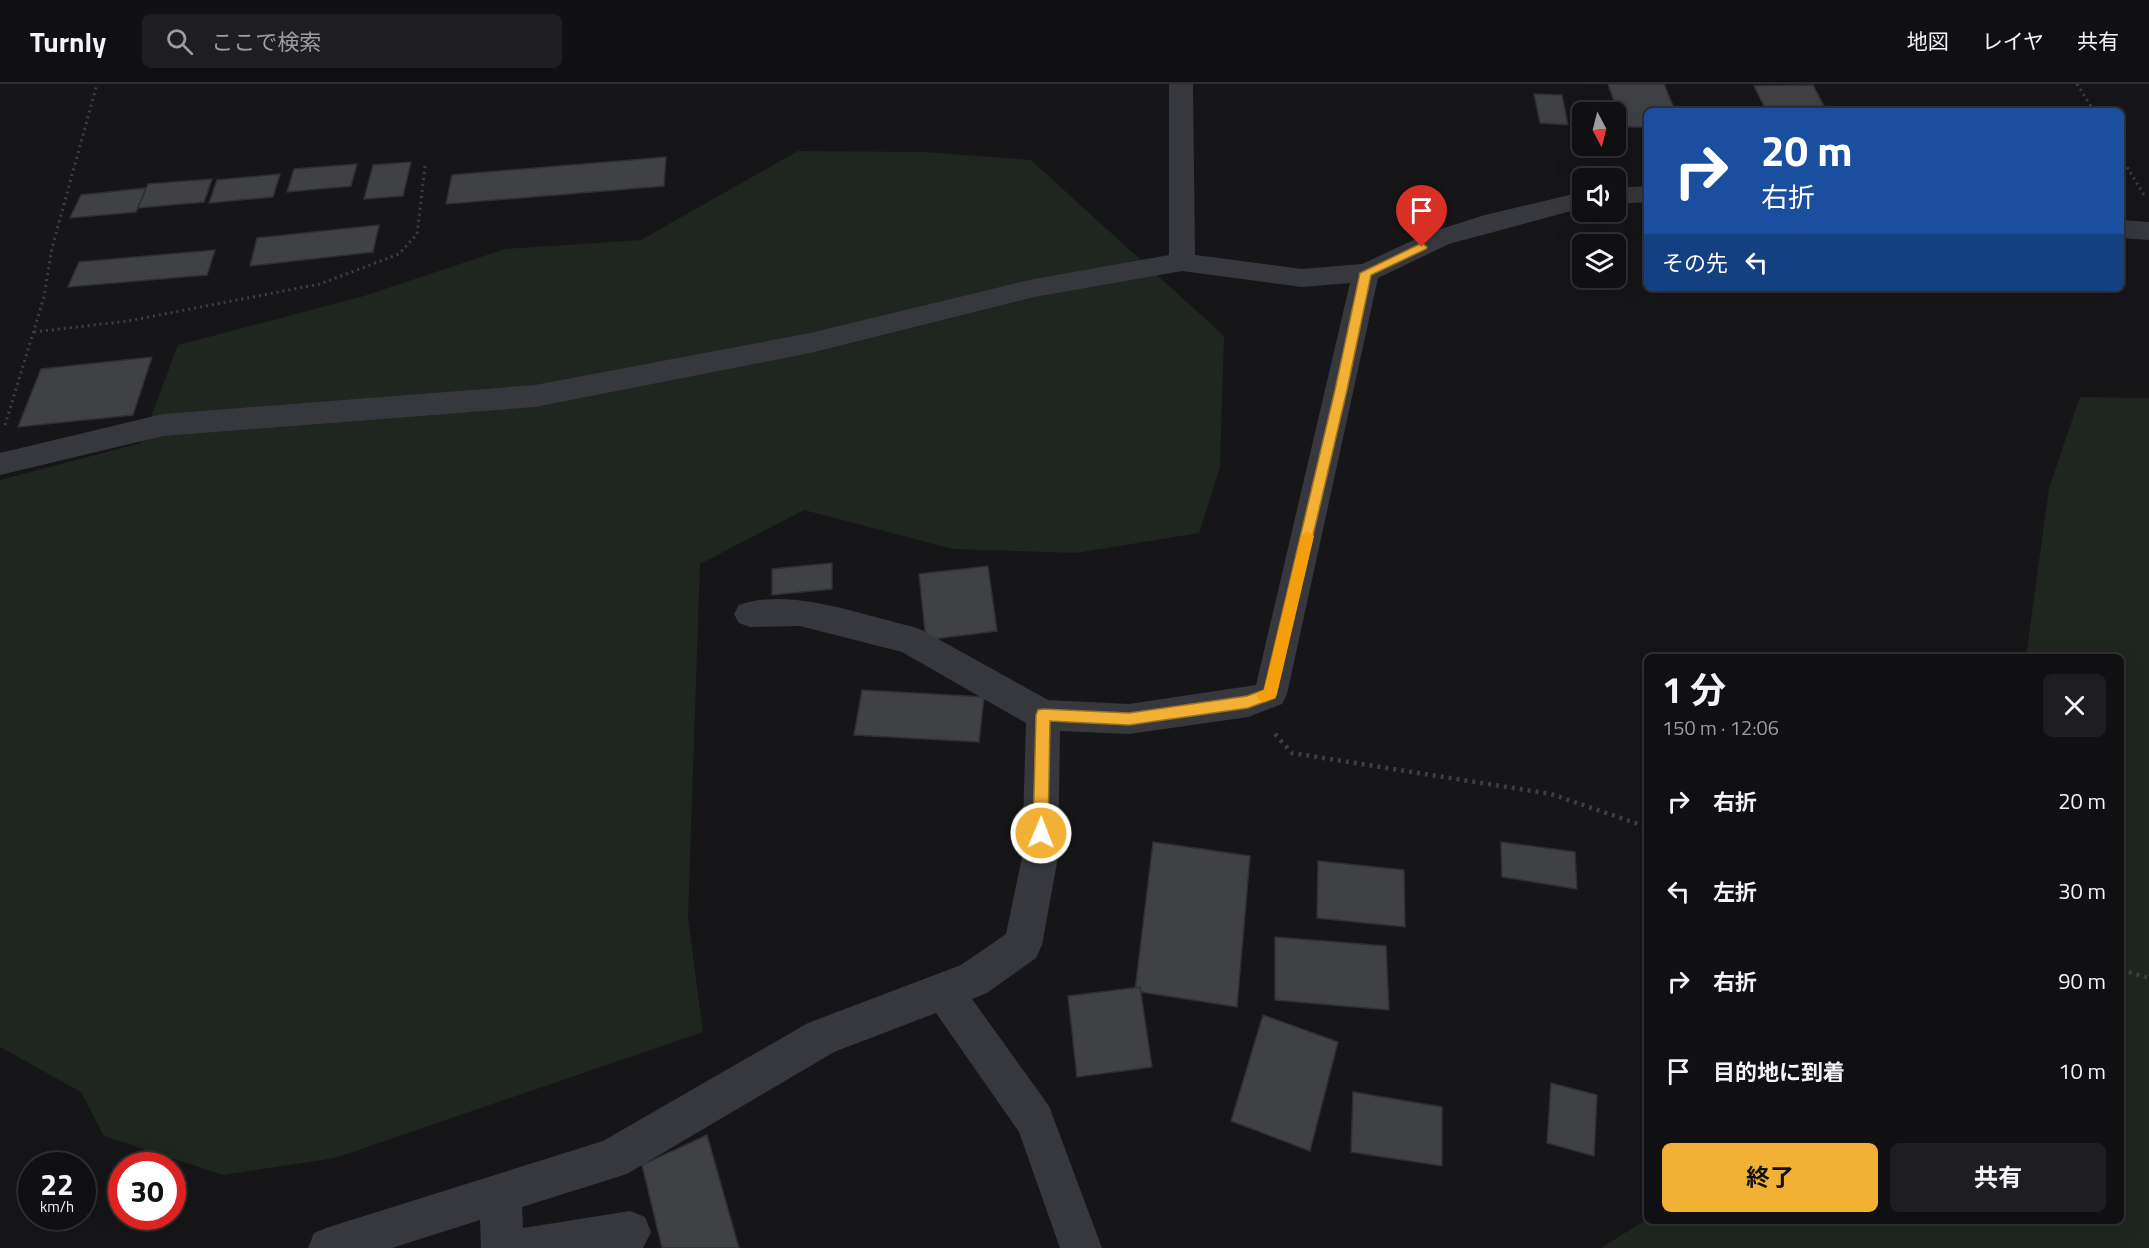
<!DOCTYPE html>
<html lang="ja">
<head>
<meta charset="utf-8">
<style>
  :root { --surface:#101012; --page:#1e1e20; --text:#f1f3f6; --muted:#9c9d9f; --line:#303032; --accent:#f2b134 }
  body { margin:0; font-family:"Titillium Web","Noto Sans JP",sans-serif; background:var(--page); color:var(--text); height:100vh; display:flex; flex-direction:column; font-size:22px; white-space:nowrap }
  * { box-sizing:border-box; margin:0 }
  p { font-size:20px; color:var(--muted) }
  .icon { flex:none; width:33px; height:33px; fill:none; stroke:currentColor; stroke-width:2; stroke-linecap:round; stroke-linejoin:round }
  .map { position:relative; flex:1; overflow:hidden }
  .sheet { position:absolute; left:1644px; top:570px; width:480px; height:570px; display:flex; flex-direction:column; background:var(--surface); border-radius:9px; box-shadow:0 6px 24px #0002,0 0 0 2px var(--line) }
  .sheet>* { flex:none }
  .banner { position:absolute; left:1644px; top:24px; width:480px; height:183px; border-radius:9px; box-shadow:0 6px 24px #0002,0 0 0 2px var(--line); background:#1a4fa0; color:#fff; overflow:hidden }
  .needle { width:39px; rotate:173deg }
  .controls { position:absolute; left:1572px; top:18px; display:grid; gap:12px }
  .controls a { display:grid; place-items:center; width:54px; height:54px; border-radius:9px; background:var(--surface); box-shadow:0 6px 24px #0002,0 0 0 2px var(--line); font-size:30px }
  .speed { position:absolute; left:18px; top:1068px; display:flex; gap:12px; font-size:30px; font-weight:700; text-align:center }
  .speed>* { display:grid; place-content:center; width:78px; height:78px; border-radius:50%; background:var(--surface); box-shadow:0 6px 24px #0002,0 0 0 2px var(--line); line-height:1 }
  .speed small { font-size:15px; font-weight:400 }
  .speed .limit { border:9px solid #d22; background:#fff; color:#111 }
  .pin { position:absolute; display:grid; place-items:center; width:51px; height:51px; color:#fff; margin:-62px -26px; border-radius:50% 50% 50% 0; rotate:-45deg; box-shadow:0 0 6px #0007 }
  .pin .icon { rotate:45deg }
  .me { position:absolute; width:66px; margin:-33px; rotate:1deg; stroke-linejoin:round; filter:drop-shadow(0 0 4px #0008) }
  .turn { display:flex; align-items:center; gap:21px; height:126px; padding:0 18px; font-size:27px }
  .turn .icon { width:78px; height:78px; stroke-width:2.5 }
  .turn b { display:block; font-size:42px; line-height:51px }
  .then { display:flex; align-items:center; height:57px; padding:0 18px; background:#0003; gap:12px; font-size:22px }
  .round { display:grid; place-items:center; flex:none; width:63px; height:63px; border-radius:9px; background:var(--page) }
  .headline { display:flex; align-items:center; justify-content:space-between; height:102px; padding:0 18px }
  h1 { font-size:36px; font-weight:700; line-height:45px }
  .button { display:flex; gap:12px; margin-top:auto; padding:12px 18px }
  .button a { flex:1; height:69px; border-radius:9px; background:var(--accent); color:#111; font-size:24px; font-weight:700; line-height:69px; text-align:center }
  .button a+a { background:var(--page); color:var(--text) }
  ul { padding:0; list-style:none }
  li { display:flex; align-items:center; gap:18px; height:90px; padding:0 18px }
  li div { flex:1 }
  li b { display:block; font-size:22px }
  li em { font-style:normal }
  header { display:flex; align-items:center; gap:36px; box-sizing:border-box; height:84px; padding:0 30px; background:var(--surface); border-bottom:2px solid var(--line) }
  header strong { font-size:28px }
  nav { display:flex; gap:33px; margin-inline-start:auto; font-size:21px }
  .search { width:420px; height:54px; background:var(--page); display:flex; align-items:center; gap:15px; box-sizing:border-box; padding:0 21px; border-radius:9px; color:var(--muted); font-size:22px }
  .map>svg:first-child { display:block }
  .green { fill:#1e261f }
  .building { fill:#404145; stroke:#303034; stroke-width:1.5 }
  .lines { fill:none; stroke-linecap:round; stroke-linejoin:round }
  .path-far1 { stroke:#3d3f44; stroke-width:3; stroke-dasharray:2 4; stroke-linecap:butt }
  .path { stroke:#3d3f44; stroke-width:4.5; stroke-dasharray:3 5; stroke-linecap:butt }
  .minor { fill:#37383d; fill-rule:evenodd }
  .route { fill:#f2b134; stroke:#9d7322; stroke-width:1.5 }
  .slow { fill:#f59e0b }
</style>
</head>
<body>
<header>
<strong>Turnly</strong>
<div class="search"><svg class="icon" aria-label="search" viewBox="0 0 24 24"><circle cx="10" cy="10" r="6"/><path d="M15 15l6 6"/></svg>ここで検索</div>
<nav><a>地図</a><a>レイヤ</a><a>共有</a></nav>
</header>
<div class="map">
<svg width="2149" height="1164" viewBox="0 0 2149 1164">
  <rect width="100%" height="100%" fill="#161618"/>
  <!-- green -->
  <g class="green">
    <path d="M798,67L925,68L1031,76L1224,252L1220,383L1199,449L1076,469L953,465L804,426L700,480L688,834L703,948L335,1074L223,1091L104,1052L81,1008L0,963V396L141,359L178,261L364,212L505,165L641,156Z"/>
    <path d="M2080,313L2149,314V1164H1601L1647,1135V1137H2121V573H2026L2049,404Z"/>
  </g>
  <!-- building -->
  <g class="building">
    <path d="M1608,0H1664L1675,27H1647V43H1623Z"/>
    <path d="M1813,1L1824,22H1764L1754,2Z"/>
    <path d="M1534,10L1562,11L1568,41L1540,39Z"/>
    <path d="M666,73L664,102L446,120L452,91Z"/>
    <path d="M411,78L403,112L364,115L373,81Z"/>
    <path d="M357,80L351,102L287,108L294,85Z"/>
    <path d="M280,90L273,113L209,119L217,96Z"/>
    <path d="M212,95L204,118L138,124L148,100Z"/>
    <path d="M146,104L136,128L70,134L81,111Z"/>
    <path d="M379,141L373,168L250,182L257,154Z"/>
    <path d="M215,166L207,191L68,203L79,178Z"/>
    <path d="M152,273L133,331L18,343L41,285Z"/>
    <path d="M832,479V505L772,511V485Z"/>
    <path d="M988,482L997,547L926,556L919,490Z"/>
    <path d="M862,606L984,613L979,658L854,651Z"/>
    <path d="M1153,758L1250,772L1237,923L1135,907Z"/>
    <path d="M1501,758L1575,768L1577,805L1502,793Z"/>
    <path d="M1318,777L1404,786L1405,843L1317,834Z"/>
    <path d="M1275,853L1386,862L1389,926L1275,916Z"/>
    <path d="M1140,903L1152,983L1077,993L1068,912Z"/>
    <path d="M1263,931L1338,958L1310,1067L1231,1037Z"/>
    <path d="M1551,999L1597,1011L1594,1072L1547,1059Z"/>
    <path d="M1353,1008L1442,1023V1082L1351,1068Z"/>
    <path d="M707,1051L739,1164H662L642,1081Z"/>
  </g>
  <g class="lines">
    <!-- path-far1 -->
    <g class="path-far1">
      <path d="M2077,0L2094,27"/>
      <path d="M2121,73L2144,111"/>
      <path d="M34,248L128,237L320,200L399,170L417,150L425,82"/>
      <path d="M5,341L44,213L52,164L97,0"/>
    </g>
    <!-- path -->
    <g class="path">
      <path d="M1275,650L1292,669L1551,710L1647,743"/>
      <path d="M2121,886L2149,894"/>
    </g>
    <!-- minor -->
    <g class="minor">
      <path d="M1169,0H1193L1195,171L1302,185L1362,180L1431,148L1485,131L1582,108V124L1449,160L1378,194L1287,610L1282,620L1248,633L1129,650L1060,647L1058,773L1042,861L1036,874L987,909L972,915L1049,1022L1102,1164H1060L1019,1048L936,929L834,968L627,1090L522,1123L523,1144L630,1127L645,1133L651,1148L643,1164H481L480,1136L392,1164H308L314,1149L329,1143L603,1057L808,939L961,881L1006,850L1022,773L1026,639L902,568L800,542L750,543L739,539L734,530L739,521C789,503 859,530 910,542L922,546L1048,616L1129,620L1256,601L1350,199L1302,203L1182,187L1034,213L810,269L535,323L163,352L0,391V369L163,330L535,301L810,249L1034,195L1169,171Z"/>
      <path d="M1647,102V118L1616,120V104Z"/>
      <path d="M2121,136L2149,138V156L2121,154Z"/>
    </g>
  </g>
  <!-- route -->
  <path class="route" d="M1422,159L1427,163L1426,165L1371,191L1347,306L1275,614L1248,624L1129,641L1050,637L1048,749L1046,754L1041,756L1035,754L1033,749L1036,631L1038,626L1043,625L1129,629L1247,612L1264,606L1335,306L1360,189Z"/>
  <!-- slow -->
  <path class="slow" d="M1307,447L1314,452L1277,610L1275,614L1264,618L1259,616L1257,612L1259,608L1264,606L1301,452Z"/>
</svg>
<div class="controls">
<a><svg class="needle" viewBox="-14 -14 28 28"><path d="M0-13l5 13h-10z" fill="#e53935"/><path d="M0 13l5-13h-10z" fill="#9c9d9f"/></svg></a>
<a><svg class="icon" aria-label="sound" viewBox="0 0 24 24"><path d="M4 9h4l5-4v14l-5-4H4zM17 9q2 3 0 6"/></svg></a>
<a><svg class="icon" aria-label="layers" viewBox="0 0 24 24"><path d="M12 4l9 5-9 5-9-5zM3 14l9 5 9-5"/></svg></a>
</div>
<div class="speed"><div>22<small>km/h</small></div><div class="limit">30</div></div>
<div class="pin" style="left:1422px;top:163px;background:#d93025"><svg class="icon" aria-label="arrive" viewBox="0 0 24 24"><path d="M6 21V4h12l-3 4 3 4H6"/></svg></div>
<svg class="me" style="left:1041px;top:749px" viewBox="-20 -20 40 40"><circle r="17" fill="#f2b134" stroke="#fff" stroke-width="3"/><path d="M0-11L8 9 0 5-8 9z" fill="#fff"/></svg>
<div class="banner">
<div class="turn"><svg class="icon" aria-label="right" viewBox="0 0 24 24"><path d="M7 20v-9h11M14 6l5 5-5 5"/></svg><div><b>20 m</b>右折</div></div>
<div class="then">その先<svg class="icon" aria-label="left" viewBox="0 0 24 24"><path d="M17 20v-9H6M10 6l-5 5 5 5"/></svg></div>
</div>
<section class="sheet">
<div class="headline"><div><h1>1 分</h1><p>150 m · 12:06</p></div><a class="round"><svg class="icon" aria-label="close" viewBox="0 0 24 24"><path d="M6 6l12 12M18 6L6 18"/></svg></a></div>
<ul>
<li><svg class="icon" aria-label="right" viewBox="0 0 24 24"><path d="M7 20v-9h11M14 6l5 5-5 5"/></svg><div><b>右折</b></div><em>20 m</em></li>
<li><svg class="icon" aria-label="left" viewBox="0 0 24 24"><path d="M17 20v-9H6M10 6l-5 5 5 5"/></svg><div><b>左折</b></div><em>30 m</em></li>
<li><svg class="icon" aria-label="right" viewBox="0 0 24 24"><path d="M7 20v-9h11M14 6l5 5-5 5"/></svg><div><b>右折</b></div><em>90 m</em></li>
<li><svg class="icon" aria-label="arrive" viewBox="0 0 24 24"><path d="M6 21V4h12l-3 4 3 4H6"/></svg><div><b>目的地に到着</b></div><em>10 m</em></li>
</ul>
<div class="button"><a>終了</a><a>共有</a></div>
</section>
</div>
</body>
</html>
